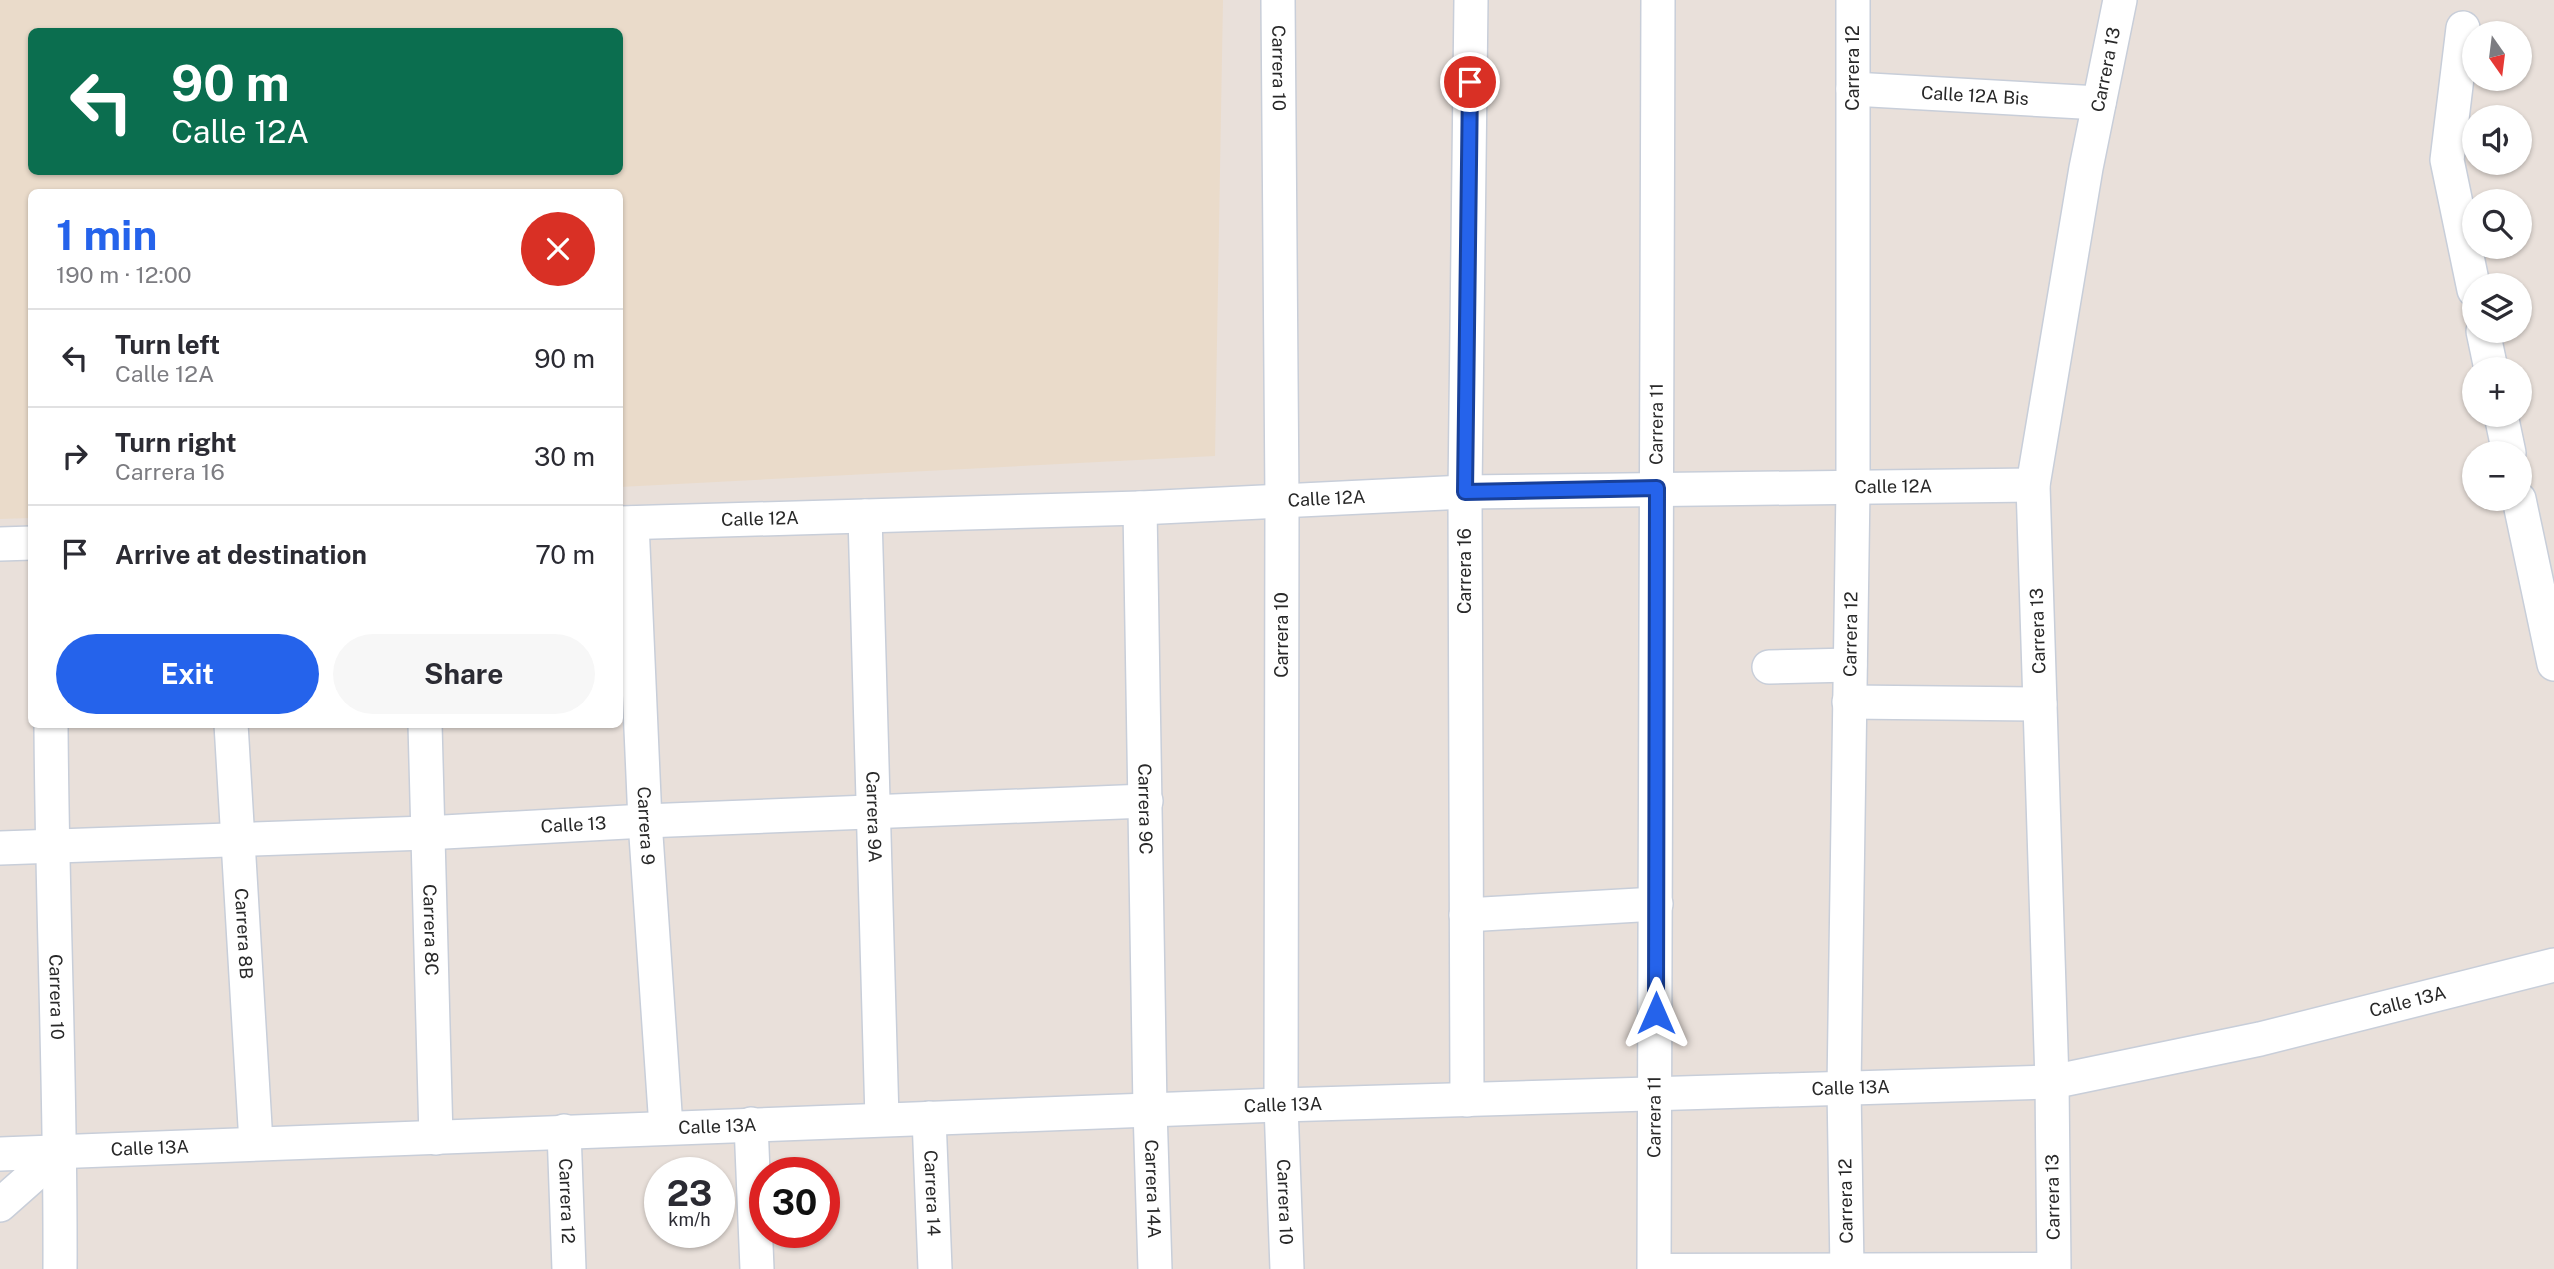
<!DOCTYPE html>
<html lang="en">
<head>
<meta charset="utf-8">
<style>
  :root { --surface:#fff; --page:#f7f7f7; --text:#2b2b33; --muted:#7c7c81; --line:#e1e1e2; --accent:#2563eb }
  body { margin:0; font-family:"Public Sans",sans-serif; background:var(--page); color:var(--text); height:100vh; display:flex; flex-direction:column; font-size:26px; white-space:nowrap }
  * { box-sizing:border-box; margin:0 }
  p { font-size:23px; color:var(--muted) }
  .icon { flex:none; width:38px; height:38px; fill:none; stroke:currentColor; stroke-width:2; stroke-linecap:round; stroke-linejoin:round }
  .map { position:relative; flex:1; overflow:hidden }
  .side { position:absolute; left:28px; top:189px; width:595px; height:539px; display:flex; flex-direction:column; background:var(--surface); border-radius:10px; box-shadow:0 2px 5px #0004 }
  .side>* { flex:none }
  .hud { position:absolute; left:28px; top:28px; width:595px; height:147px; border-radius:10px; box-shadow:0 2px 5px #0004; background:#0b6e4f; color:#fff; overflow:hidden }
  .needle { width:46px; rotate:166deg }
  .tools { position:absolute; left:2462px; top:21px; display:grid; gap:14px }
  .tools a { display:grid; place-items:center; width:70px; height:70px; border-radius:50%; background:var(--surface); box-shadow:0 2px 5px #0004; font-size:35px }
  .speed { position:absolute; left:644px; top:1157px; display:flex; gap:14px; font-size:35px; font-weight:700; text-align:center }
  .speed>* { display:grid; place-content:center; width:91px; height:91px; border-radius:50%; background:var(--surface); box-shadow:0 2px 5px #0004; line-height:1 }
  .speed small { font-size:18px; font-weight:400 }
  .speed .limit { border:10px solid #d22; background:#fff; color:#111 }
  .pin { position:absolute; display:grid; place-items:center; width:60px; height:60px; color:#fff; margin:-30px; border:4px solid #fff; border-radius:50%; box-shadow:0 2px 7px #0007 }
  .me { position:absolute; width:77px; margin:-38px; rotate:0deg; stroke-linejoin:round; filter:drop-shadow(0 0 5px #0008) }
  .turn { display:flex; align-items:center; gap:24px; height:147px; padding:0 28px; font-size:32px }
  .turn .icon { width:91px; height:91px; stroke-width:2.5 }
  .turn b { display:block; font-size:49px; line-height:60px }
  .round { display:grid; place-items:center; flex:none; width:74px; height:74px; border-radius:37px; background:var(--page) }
  .head { display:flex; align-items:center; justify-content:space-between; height:119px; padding:0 28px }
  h1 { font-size:42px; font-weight:700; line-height:52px; color:var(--accent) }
  .primary-button { display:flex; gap:14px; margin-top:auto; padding:14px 28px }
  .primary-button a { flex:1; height:80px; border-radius:42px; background:var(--accent); color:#fff; font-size:28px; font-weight:700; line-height:80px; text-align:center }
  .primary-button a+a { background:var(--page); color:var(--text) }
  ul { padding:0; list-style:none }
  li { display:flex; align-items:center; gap:21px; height:98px; padding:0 28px; border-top:2px solid var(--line) }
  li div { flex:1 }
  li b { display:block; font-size:26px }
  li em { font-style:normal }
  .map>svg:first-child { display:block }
  .education { fill:#eadbca; fill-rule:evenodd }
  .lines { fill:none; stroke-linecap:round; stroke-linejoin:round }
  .pedestrian-casing { stroke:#c8ced9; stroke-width:27 }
  .minor-casing { stroke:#c8ced9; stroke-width:36 }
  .pedestrian { stroke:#fff; stroke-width:24 }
  .minor { stroke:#fff; stroke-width:33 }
  .route-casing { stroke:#184099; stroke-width:18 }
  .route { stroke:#2563eb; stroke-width:12 }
  .labels { text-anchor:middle; stroke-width:5; stroke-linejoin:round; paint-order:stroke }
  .street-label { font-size:18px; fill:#282828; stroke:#fff }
</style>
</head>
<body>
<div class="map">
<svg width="2554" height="1269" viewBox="0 0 2554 1269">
  <rect width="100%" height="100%" fill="#e9e0da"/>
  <!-- education -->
  <path class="education" d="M0,0H1223L1215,456L620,487V192H32L31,518L0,519ZM32,32H620V172H32Z"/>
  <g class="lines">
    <!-- pedestrian casing -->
    <g class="pedestrian-casing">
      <path id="pedestrian" d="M1654,1266L2054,1265"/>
    </g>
    <!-- minor casing -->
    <g class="minor-casing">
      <g id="minor">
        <path id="s1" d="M1278,0L1282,500L1281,1105L1287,1269"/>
        <path d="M2463,28L2447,160L2474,290"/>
        <path id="s2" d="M1853,89L2099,103"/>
        <path d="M2483,331L2491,369"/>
        <path d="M2501,415L2509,453"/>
        <path d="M2519,499L2554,664"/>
        <path id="s3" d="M1140,508L1150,1109L1155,1269"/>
        <path id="s4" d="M865,516L882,1119"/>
        <path id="s5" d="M620,523L1140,508L1465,492L2033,485"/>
        <path id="s6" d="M632,523L645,821L666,1127"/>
        <path d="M0,544L32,543"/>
        <path d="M1769,667L1850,665"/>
        <path d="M1849,702L2040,704"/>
        <path id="s7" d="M51,724C52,906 61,1087 60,1269"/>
        <path id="s8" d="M231,724L256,1143"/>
        <path id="s9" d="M425,724L436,1138"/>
        <path id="s10" d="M0,848L426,833L645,821L1146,801"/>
        <path d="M1466,915L1656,904"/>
        <path d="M1467,1100L1465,492L1471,0"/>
        <path id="s11" d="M929,1118L935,1269"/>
        <path d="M751,1124L757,1269"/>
        <path id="s12" d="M564,1131L569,1269"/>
        <path id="s13" d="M0,1154L1281,1105L2052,1082L2260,1039L2554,965"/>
        <path d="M0,1205L61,1151"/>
        <path id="s14" d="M1654,1269L1658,0"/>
        <path id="s15" d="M1847,1269L1844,1088L1853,488V0"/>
        <path id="s16" d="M2054,1269L2052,1082L2033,485L2086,168L2120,0"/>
      </g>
    </g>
    <!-- pedestrian -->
    <use href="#pedestrian" class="pedestrian"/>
    <!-- minor -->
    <use href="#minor" class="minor"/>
  </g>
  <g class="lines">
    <!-- route casing -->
    <g class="route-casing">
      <path id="route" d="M1470,82L1465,492L1657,488L1656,1013"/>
    </g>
    <!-- route -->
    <use href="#route" class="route"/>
  </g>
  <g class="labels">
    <!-- street labels -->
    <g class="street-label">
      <text dy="6" stroke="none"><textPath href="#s1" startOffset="68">Carrera 10</textPath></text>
      <text transform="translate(1853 68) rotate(-90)" y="6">Carrera 12</text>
      <text dy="6" stroke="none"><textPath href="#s16" startOffset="1206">Carrera 13</textPath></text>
      <text dy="6" stroke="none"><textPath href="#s2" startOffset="122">Calle 12A Bis</textPath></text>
      <text dy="6" stroke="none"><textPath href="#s14" startOffset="845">Carrera 11</textPath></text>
      <text dy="6" stroke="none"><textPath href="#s5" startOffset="1274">Calle 12A</textPath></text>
      <text dy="6" stroke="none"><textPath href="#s5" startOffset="707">Calle 12A</textPath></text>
      <text dy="6" stroke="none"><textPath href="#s5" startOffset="140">Calle 12A</textPath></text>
      <text transform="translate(1465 571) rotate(-90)" y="6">Carrera 16</text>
      <text transform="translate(2038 631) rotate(-92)" y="6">Carrera 13</text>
      <text transform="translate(1282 635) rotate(-90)" y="6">Carrera 10</text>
      <text dy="6" stroke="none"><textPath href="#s15" startOffset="635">Carrera 12</textPath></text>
      <text dy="6" stroke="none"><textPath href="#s3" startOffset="301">Carrera 9C</textPath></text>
      <text dy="6" stroke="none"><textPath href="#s4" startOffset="301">Carrera 9A</textPath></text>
      <text dy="6" stroke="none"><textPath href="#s10" startOffset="574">Calle 13</textPath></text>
      <text dy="6" stroke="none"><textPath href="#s6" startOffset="303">Carrera 9</textPath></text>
      <text dy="6" stroke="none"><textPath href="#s9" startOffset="206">Carrera 8C</textPath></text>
      <text dy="6" stroke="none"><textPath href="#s8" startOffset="210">Carrera 8B</textPath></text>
      <text dy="6" stroke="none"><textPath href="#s7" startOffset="273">Carrera 10</textPath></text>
      <text dy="6" stroke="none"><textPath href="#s13" startOffset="2418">Calle 13A</textPath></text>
      <text dy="6" stroke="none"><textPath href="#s13" startOffset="1852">Calle 13A</textPath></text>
      <text dy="6" stroke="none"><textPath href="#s13" startOffset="1284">Calle 13A</textPath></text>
      <text dy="6" stroke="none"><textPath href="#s14" startOffset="152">Carrera 11</textPath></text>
      <text dy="6" stroke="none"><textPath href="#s13" startOffset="718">Calle 13A</textPath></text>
      <text dy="6" stroke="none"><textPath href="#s13" startOffset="150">Calle 13A</textPath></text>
      <text dy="6" stroke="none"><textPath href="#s3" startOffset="681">Carrera 14A</textPath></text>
      <text dy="6" stroke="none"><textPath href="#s11" startOffset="75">Carrera 14</textPath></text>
      <text transform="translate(2053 1197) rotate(-91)" y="6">Carrera 13</text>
      <text dy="6" stroke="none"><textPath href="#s12" startOffset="70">Carrera 12</textPath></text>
      <text dy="6" stroke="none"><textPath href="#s1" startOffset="1202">Carrera 10</textPath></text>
      <text transform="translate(1846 1201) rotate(-91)" y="6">Carrera 12</text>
    </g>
  </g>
</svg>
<div class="tools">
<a><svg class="needle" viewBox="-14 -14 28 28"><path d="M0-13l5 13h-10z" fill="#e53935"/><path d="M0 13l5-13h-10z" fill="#7c7c81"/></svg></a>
<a><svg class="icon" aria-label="sound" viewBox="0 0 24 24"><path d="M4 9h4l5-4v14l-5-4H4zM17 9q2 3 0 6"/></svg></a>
<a><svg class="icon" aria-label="search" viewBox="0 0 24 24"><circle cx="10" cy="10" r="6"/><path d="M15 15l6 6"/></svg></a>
<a><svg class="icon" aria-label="layers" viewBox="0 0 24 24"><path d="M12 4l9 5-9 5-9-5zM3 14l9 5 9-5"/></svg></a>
<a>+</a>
<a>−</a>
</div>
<div class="speed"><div>23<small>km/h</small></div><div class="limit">30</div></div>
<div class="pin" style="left:1470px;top:82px;background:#d93025"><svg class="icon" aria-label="arrive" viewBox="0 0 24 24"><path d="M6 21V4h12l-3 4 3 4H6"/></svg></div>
<svg class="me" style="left:1656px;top:1013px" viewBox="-20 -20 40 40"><path d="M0-17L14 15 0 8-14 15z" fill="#2563eb" stroke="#fff" stroke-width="4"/></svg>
<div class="hud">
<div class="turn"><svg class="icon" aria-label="left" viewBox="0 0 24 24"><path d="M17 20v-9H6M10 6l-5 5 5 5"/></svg><div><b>90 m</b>Calle 12A</div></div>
</div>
<section class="side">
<div class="head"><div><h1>1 min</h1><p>190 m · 12:00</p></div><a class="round" style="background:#d93025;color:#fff"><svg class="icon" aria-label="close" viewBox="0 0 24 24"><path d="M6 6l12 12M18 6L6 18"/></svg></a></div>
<ul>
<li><svg class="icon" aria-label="left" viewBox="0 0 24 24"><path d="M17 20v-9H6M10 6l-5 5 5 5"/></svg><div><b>Turn left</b><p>Calle 12A</p></div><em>90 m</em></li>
<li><svg class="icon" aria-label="right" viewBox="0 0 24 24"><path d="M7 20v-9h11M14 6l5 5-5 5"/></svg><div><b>Turn right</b><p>Carrera 16</p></div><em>30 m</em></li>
<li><svg class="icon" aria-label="arrive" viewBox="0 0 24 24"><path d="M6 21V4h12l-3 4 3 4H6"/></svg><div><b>Arrive at destination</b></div><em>70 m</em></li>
</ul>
<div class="primary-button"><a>Exit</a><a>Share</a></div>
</section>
</div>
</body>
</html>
